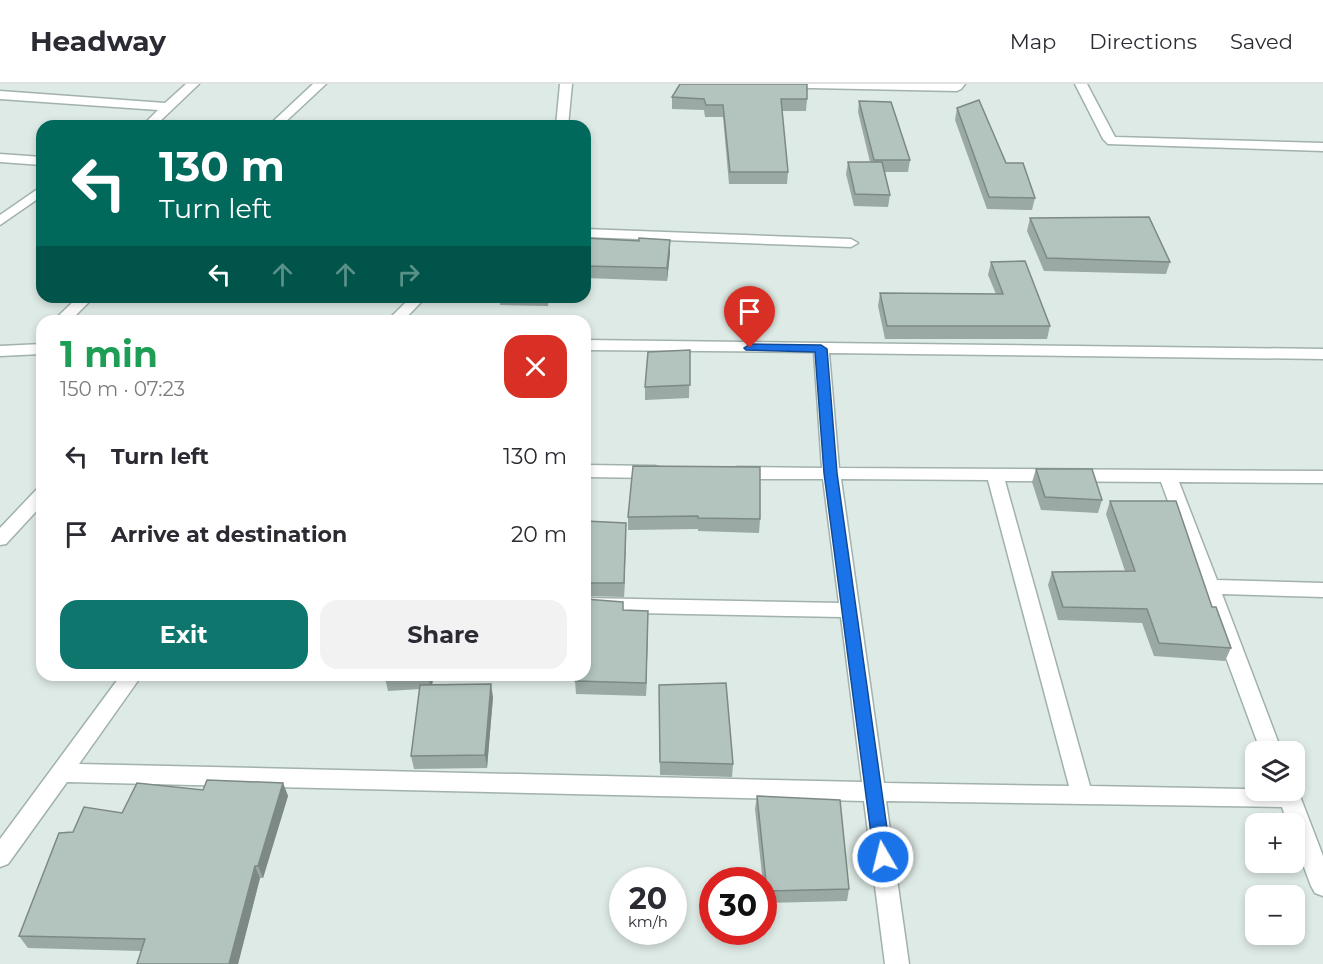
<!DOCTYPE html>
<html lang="en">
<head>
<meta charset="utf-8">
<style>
  :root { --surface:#fff; --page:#f2f2f3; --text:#2b2b33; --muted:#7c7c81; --line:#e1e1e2; --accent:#0f766e }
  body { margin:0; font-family:Montserrat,sans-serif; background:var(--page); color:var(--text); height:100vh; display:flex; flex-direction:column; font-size:22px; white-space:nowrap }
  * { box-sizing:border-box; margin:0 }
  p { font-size:20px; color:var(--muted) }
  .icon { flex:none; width:33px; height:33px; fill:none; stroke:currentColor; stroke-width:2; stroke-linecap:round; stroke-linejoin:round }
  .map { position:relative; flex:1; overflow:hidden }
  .details { position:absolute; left:36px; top:231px; width:555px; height:366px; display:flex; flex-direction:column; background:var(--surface); border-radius:18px; box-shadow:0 3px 9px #0003 }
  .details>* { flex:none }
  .hud { position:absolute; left:36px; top:36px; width:555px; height:183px; border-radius:18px; box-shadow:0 3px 9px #0003; background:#00695c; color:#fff; overflow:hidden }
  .buttons { position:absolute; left:1245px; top:657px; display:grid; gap:12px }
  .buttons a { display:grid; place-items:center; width:60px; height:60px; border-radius:12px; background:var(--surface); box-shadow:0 3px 9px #0003; font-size:30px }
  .speed { position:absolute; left:609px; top:783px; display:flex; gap:12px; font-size:30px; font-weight:700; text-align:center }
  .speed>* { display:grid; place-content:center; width:78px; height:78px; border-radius:50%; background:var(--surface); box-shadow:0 3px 9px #0003; line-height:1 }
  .speed small { font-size:15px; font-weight:400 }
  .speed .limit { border:9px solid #d22; background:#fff; color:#111 }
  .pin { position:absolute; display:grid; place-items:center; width:51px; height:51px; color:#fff; margin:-62px -26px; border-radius:50% 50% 50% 0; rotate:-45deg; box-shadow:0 0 6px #0007 }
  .pin .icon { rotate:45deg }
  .me { position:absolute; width:66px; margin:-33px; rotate:352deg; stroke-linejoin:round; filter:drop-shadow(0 0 4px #0008) }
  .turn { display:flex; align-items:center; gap:21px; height:126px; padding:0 24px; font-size:27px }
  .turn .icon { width:78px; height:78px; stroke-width:2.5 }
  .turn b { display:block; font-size:42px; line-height:51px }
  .lanes { display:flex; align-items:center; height:57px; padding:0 24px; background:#0003; justify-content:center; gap:30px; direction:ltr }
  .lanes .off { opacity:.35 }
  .round { display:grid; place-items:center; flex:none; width:63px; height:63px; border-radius:18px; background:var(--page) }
  .headline { display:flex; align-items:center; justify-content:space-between; height:102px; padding:0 24px }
  h1 { font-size:36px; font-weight:700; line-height:45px; color:#1e9e55 }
  .button { display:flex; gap:12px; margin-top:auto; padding:12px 24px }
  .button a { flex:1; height:69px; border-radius:18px; background:var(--accent); color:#fff; font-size:24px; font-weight:700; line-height:69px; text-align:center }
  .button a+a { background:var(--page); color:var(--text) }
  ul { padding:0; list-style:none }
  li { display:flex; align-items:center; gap:18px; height:78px; padding:0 24px }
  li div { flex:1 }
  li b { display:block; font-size:22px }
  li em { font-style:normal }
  header { display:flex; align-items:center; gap:36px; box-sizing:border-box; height:84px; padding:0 30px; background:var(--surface); border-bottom:2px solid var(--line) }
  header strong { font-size:28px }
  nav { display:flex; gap:33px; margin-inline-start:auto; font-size:21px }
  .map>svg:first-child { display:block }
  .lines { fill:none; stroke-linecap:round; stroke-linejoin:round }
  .minor-casing { stroke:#a1b1ac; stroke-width:3 }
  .minor { fill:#fff; fill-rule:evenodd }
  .wall { fill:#9aa9a3 }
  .shaded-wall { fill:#7d8985 }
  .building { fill:#b3c4be; stroke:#7d8985; stroke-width:1.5 }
  .route { fill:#1a73e8; stroke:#114b97; stroke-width:1.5 }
</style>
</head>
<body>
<header>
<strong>Headway</strong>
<nav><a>Map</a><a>Directions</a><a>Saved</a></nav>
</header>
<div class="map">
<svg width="1323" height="880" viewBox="0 0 1323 880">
  <rect width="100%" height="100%" fill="#deeae5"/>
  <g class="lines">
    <!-- minor casing -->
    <g class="minor-casing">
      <g id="minor">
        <path d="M186,0H199L155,42H142L158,26L0,15V7L165,19Z"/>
        <path d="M313,0H326L281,42H268Z"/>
        <path d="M560,0H572L568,42H556Z"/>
        <path d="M756,0H965L961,5L957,7L762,3Z"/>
        <path d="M1075,0H1087L1115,53L1323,59V67L1108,60L1103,55Z"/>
        <path d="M0,70L42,73V81L0,78Z"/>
        <path d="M42,102V112L0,141V131Z"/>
        <path d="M585,145L851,155L858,159L851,163L585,153Z"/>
        <path d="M78,213H94L70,237H53Z"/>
        <path d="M411,213H426L403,237H387Z"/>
        <path d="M585,256L1323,265V275L829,269L839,384L1323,387V399L1179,398L1217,496L1323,499V513L1222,510L1282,668H1261L1161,398L1005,397L1090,702L1294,706L1295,699L1323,772V812L1315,809L1311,802L1294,756V740H1288L1282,723L886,717L909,880H885L864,717L67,698L8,780L0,783V755L121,591H142L79,680L862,698L841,533L585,528V514L839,519L823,395H737L731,393L728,389L731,385L737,383L822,384L814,268L585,266ZM841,395L988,396L1069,702L884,699Z"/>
        <path d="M42,260V270L0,272V262Z"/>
        <path d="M585,381L655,382L661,384L664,388L661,392L655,394L585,393Z"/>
        <path d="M42,404V421L6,460L0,461V444L36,406Z"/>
      </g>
    </g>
    <!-- minor -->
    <use href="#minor" class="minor"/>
  </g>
  <!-- wall -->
  <g class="wall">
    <path d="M672,13L807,15L806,27H782L788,88L787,100H729L723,33H705L704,26L672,25Z"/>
    <path d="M859,17L910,76L908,88H885L890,111L888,123L854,122L846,90L848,78H870L858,28Z"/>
    <path d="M957,24L1035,114L1032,126L987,125L955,36Z"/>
    <path d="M1030,134L1170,178L1166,190L1044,187L1027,147Z"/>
    <path d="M585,154L639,157L670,156V169L667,197L585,194Z"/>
    <path d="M991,178L1050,242L1047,255H885L878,222L880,209L996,210L988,191Z"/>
    <path d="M500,213H549L548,222L500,221Z"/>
    <path d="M690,266L689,314L645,316V303Z"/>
    <path d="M633,382L760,435L759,449L698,447V445L628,446V433Z"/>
    <path d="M1036,385L1102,416L1098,429L1041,426L1032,398Z"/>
    <path d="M1110,417L1212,523L1231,564L1225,577L1154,572L1142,539L1058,536L1048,501L1052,488L1125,487L1106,430Z"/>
    <path d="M585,437L626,439L624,513L585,512Z"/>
    <path d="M624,526L648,540L646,612L576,610L575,597Z"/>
    <path d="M214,591H288V593H215Z"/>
    <path d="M434,591L432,601L493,613L487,684L414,685L411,672L420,605L388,607L385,594Z"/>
    <path d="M659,601L733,680L732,693L660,691Z"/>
    <path d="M283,699L288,712L263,794H260L238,880H137L141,867L28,864L19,852L73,748L122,729Z"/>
    <path d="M757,712L849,805L847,817L765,819L755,725Z"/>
  </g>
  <!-- shaded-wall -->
  <g class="shaded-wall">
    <path d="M670,156V169L667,197V184Z"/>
    <path d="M585,255L586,268L585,275Z"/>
    <path d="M626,439V452L624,513V499Z"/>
    <path d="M648,527V540L646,612V599Z"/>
    <path d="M428,591H434L431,605Z"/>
    <path d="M491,600L493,613L487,684L485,671Z"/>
    <path d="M283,699L288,712L263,794L258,782Z"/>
    <path d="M255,782L260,794L238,880H229Z"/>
  </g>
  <!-- building -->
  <g class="building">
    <path d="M680,0H807V15H781L788,88H730L723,21H706L704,15L672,13Z"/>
    <path d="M979,16L1006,79H1023L1035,114L989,113L957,24Z"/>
    <path d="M859,17L891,18L910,76H874Z"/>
    <path d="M848,78H882L890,111L855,110Z"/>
    <path d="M1149,133L1170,178L1047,174L1030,134Z"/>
    <path d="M585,154L639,157V154L670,156L667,184L585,182Z"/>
    <path d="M1025,177L1050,242H887L880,209L1003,210L991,178Z"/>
    <path d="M690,266V301L645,303L648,268Z"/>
    <path d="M633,382L760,383V435L698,434V432L628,433Z"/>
    <path d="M1036,385H1092L1102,416L1045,413Z"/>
    <path d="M1110,417H1176L1212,523H1216L1231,564L1159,559L1147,525L1063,523L1052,488L1135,487Z"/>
    <path d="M585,437L626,439L624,499H585Z"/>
    <path d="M585,515L623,518V526L648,527L646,599L575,597V591H585Z"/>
    <path d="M385,591H428L385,594Z"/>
    <path d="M726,599L733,680L660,678L659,601Z"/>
    <path d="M491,600L485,671L411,672L420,601Z"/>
    <path d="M207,696L283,699L258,782H255L229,880H137L145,855L19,852L59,749L73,748L84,723L122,729L137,699L203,706Z"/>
    <path d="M757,712L840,716L849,805L767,807Z"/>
  </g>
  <!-- route -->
  <path class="route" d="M750,260L821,261L827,265L837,389L891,773L889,778L883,780L876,778L874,773L824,389L815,268L746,266L744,264Z"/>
</svg>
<div class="buttons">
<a><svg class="icon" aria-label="layers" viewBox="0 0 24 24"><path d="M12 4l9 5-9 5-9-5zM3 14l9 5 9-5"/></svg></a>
<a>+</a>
<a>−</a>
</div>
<div class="speed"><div>20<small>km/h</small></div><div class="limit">30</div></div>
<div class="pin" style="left:750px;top:264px;background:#d93025"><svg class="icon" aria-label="arrive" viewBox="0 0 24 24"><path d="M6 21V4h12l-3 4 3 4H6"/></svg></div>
<svg class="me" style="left:883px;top:773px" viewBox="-20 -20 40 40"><circle r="17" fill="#1a73e8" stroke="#fff" stroke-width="3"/><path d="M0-11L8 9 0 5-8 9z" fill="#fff"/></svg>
<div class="hud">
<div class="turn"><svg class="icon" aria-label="left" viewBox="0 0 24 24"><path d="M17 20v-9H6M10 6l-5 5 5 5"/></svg><div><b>130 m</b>Turn left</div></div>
<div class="lanes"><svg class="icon" aria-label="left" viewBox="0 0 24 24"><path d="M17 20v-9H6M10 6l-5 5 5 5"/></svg><svg class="icon off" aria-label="ahead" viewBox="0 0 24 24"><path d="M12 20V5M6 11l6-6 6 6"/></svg><svg class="icon off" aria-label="ahead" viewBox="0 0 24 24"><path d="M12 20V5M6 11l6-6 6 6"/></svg><svg class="icon off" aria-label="right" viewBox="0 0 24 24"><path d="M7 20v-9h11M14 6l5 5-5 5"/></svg></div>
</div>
<section class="details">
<div class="headline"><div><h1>1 min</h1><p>150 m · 07:23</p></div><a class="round" style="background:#d93025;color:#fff"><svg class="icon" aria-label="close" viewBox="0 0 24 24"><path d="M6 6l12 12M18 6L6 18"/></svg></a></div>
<ul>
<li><svg class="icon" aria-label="left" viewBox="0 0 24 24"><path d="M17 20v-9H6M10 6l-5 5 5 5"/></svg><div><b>Turn left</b></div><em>130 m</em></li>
<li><svg class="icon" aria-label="arrive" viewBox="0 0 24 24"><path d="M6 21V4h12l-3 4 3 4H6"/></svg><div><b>Arrive at destination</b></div><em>20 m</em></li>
</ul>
<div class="button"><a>Exit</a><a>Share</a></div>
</section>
</div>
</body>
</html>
